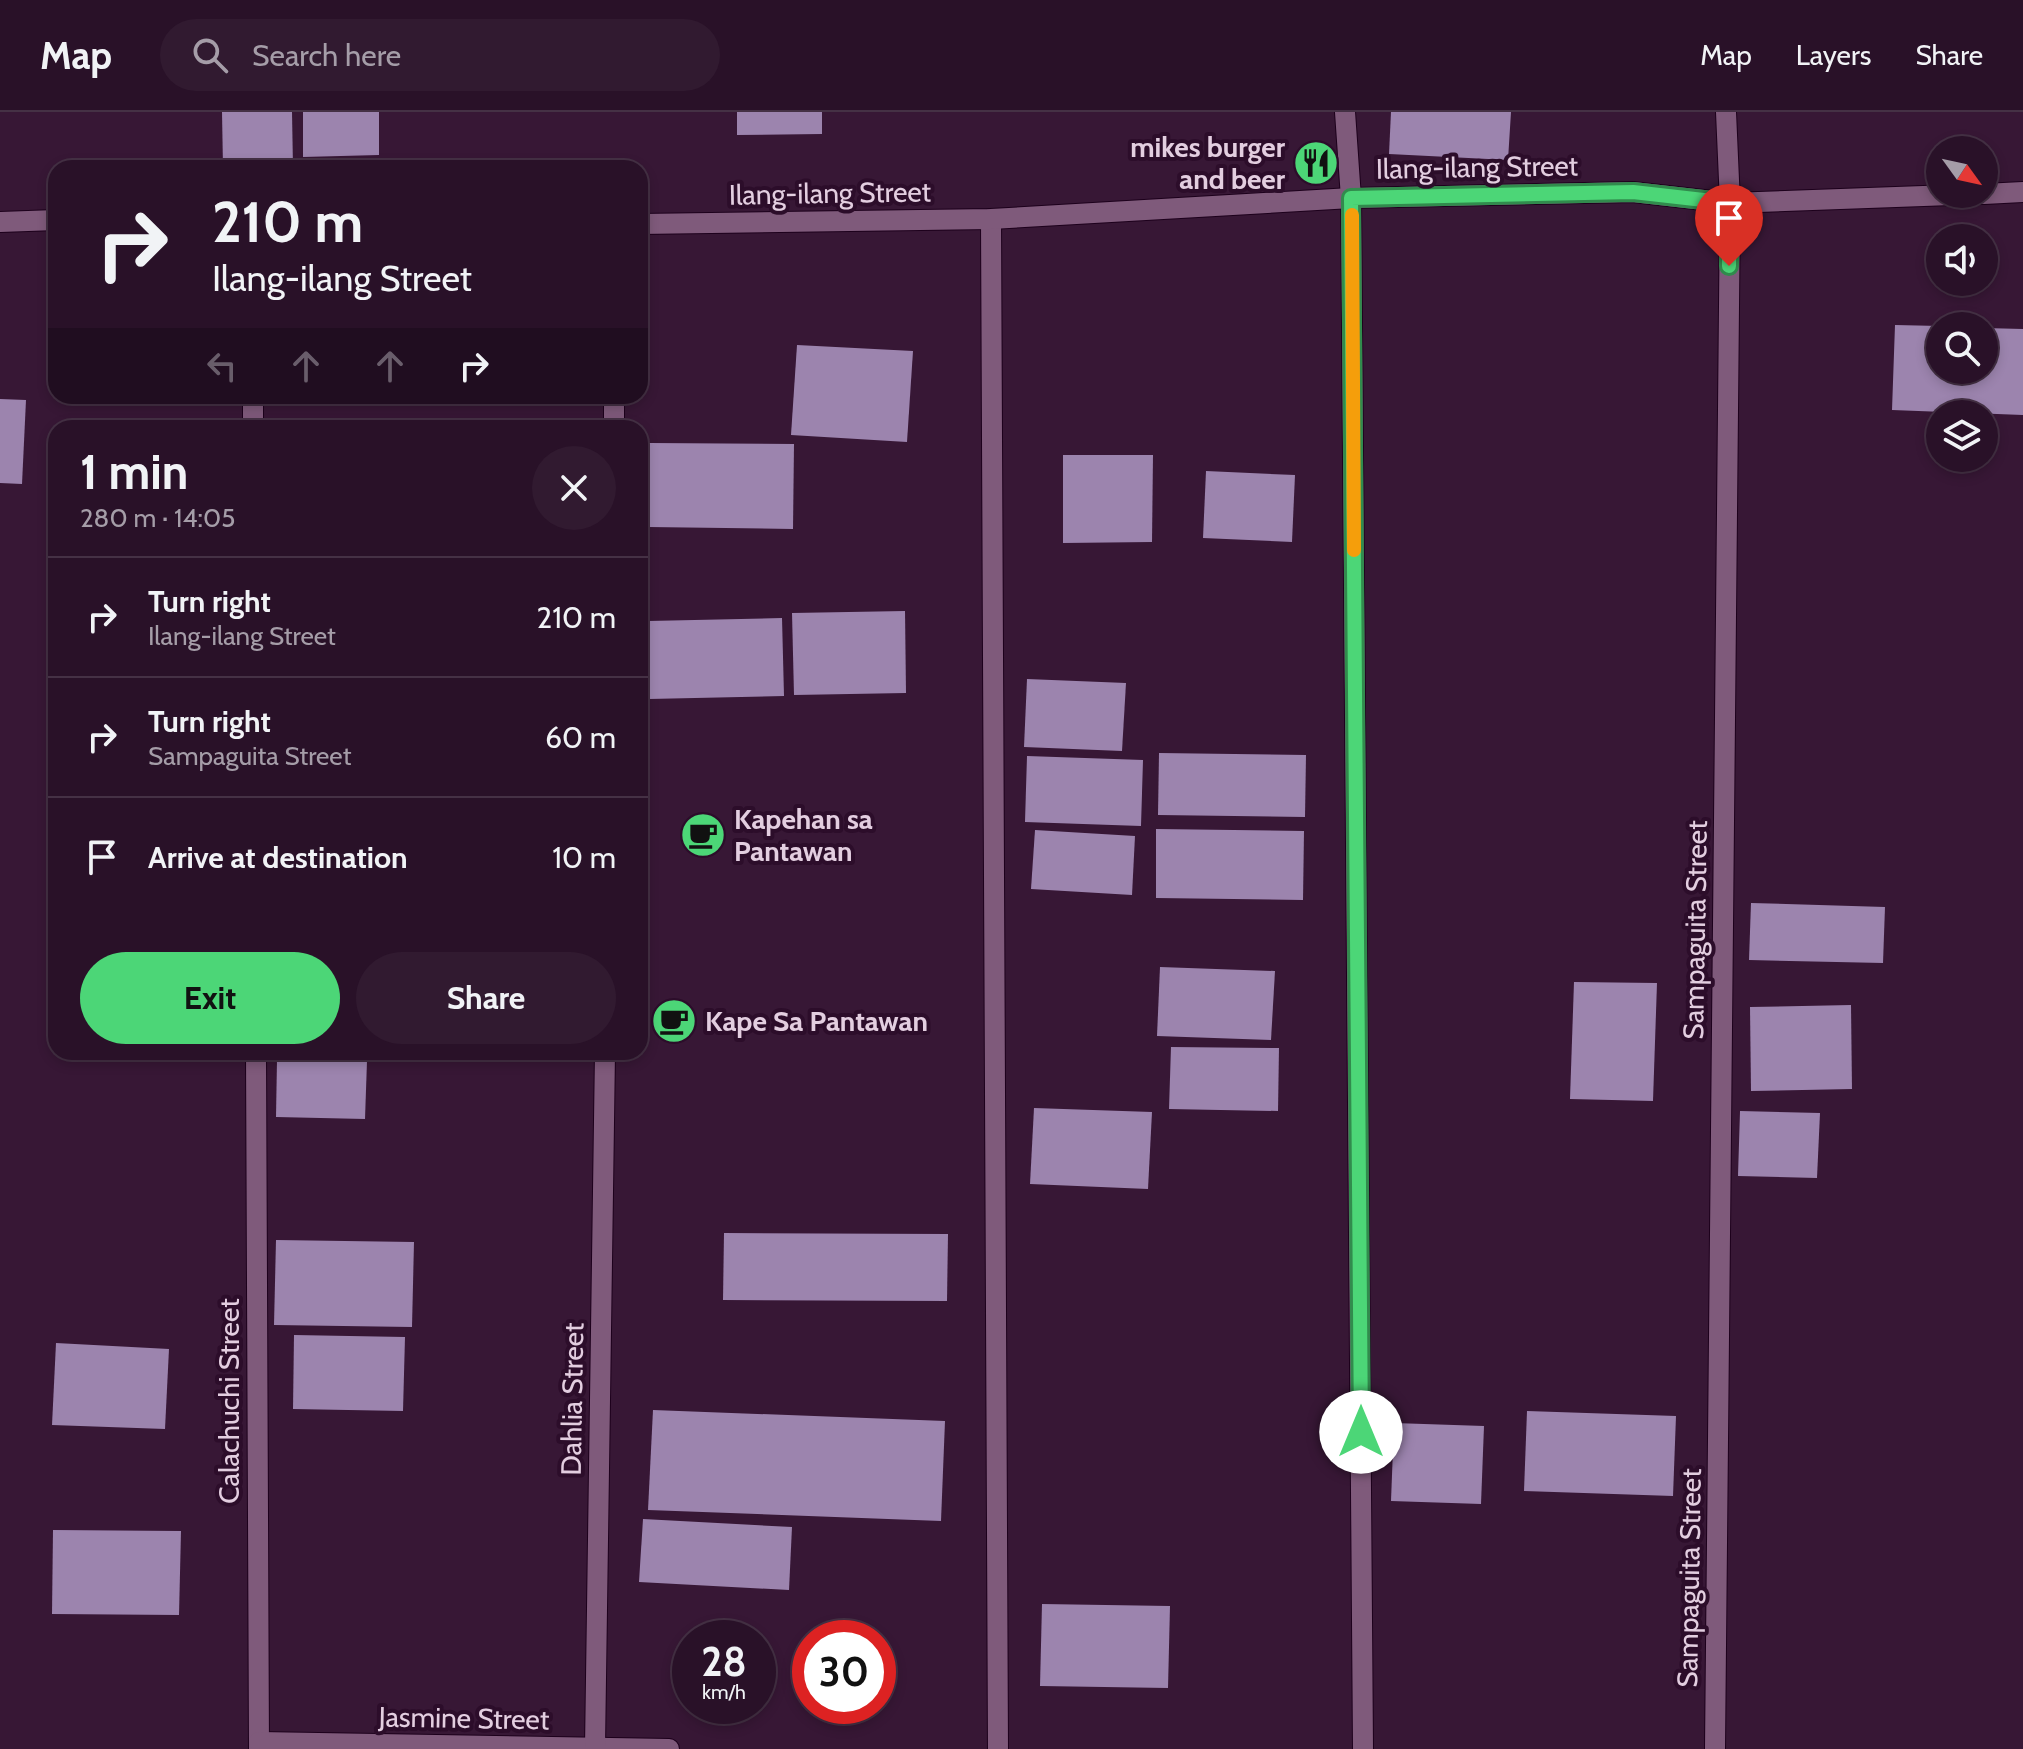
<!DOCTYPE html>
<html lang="en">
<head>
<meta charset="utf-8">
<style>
  :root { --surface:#291128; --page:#311a30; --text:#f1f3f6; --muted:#a59da8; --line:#453145; --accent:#4cd677 }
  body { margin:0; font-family:Cabin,sans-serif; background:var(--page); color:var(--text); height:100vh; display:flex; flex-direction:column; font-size:30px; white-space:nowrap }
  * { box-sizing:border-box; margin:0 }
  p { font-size:26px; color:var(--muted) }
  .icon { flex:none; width:44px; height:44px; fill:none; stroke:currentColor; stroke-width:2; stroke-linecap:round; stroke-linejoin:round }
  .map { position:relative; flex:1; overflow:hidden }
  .side { position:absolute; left:48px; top:308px; width:600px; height:640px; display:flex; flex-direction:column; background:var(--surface); border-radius:24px; box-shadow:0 4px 12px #0003,0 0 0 2px var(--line) }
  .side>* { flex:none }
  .top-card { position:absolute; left:48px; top:48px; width:600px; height:244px; border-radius:24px; box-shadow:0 4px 12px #0003,0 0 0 2px var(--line); background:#291128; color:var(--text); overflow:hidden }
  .needle { width:52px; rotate:123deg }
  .fabs { position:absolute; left:1926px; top:24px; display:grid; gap:16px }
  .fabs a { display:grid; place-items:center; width:72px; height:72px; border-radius:50%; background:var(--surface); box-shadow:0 4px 12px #0003,0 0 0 2px var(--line); font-size:40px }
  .speed { position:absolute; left:672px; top:1508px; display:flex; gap:16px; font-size:40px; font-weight:700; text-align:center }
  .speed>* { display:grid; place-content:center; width:104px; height:104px; border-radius:50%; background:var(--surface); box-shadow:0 4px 12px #0003,0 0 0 2px var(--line); line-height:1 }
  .speed small { font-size:20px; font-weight:400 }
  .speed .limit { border:12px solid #d22; background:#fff; color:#111 }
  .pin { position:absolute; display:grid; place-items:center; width:68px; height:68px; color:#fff; margin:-82px -34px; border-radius:50% 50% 50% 0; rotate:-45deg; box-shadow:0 0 8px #0007 }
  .pin .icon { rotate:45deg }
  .me { position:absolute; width:88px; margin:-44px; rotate:0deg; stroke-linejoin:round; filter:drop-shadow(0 0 6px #0008) }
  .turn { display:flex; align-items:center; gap:28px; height:168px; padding:0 32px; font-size:36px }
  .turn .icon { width:104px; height:104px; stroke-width:2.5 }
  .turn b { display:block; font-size:56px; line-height:68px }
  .lanes { display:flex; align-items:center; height:76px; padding:0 32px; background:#0003; justify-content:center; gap:40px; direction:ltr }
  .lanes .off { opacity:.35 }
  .round { display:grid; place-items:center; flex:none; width:84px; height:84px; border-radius:42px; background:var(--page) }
  .overview { display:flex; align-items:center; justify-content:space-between; height:136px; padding:0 32px }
  h1 { font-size:48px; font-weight:800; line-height:60px }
  .cta { display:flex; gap:16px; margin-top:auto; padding:16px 32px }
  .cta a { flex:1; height:92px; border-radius:48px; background:var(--accent); color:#111; font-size:32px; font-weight:800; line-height:92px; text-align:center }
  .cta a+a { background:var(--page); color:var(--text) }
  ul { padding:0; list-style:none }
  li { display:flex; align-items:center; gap:24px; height:120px; padding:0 32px; border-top:2px solid var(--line) }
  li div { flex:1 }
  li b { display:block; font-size:30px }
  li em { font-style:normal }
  header { display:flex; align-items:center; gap:48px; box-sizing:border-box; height:112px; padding:0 40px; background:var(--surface); border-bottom:2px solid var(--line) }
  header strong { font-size:38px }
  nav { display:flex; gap:44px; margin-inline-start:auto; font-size:28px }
  .search { width:560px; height:72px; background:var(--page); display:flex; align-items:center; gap:20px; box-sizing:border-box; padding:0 28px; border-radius:44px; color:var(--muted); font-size:30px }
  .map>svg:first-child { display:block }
  .building { fill:#9c84ae }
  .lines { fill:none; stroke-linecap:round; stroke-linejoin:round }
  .street-casing { stroke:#1d011c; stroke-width:22 }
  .street { stroke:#7f5a7b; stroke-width:20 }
  .route-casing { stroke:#318b4d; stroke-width:20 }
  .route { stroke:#4cd677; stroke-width:14 }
  .slow { stroke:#f59e0b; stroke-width:14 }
  .labels { text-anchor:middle; stroke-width:8; stroke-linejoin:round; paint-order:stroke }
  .poi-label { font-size:28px; font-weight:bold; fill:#e3cee0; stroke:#2c0d2a; text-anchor:start }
  .street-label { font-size:28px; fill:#e3cee0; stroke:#2c0d2a }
</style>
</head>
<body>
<header>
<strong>Map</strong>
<div class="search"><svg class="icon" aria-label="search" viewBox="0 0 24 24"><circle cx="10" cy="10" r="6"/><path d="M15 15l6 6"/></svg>Search here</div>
<nav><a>Map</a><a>Layers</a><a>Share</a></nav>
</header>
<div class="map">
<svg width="2023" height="1637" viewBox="0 0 2023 1637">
  <rect width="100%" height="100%" fill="#371735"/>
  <!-- building -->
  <g class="building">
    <path d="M222,0H292L293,56H223Z"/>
    <path d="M303,0H379V43L303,45Z"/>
    <path d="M737,0H822V22L737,23Z"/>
    <path d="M1391,0H1511L1508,48L1389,42Z"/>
    <path d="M1895,213L1940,214V258H1984V216L2023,217V303L1892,298Z"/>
    <path d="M797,233L913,239L907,330L791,323Z"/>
    <path d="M0,287L26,288L22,372L0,371Z"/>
    <path d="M649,331L794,332L793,417L648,415Z"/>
    <path d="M1063,343H1153L1152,430L1063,431Z"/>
    <path d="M1206,359L1295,363L1292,430L1203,426Z"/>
    <path d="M905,499L906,581L794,583L792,501Z"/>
    <path d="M782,506L784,584L649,587L648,509Z"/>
    <path d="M1027,567L1126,571L1122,639L1024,635Z"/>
    <path d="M1159,641L1306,643L1305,705L1158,703Z"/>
    <path d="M1027,644L1143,648L1141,714L1025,710Z"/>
    <path d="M1156,717L1304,719L1303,788L1156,786Z"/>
    <path d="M1035,718L1135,724L1132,783L1031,777Z"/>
    <path d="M1751,791L1885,795L1883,851L1749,848Z"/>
    <path d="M1160,855L1275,859L1271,928L1157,924Z"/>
    <path d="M1574,870L1657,871L1653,989L1570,987Z"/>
    <path d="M1851,893L1852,977L1751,979L1750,895Z"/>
    <path d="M1171,935L1279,936L1278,999L1169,997Z"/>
    <path d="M277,948L367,949L365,1007L276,1005Z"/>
    <path d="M1034,996L1152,1000L1148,1077L1030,1072Z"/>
    <path d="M1740,999L1820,1001L1817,1066L1738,1064Z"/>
    <path d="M724,1121L948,1122L947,1189L723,1188Z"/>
    <path d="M276,1128L414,1130L412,1215L274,1213Z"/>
    <path d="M294,1223L405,1225L403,1299L293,1297Z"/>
    <path d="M56,1231L169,1237L165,1317L52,1313Z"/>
    <path d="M653,1298L945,1309L941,1409L648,1398Z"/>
    <path d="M1527,1299L1676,1304L1673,1384L1524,1379Z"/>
    <path d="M1394,1311L1484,1314L1481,1392L1391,1389Z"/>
    <path d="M643,1407L792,1415L789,1478L639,1470Z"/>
    <path d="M53,1418L181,1419L179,1503L52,1502Z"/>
    <path d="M1042,1492L1170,1494L1168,1576L1040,1574Z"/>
  </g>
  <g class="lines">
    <!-- street casing -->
    <g class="street-casing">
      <g id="street">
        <path d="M1345,0L1351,86L1363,1637"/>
        <path d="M1984,82L2023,80"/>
        <path d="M991,107L998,1637"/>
        <path d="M0,110L56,108"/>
        <path d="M640,112L991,107L1351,86L1633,80L1730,91L1979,82"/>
        <path d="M253,284V316"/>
        <path d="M614,316V284"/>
        <path d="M256,940L259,1637"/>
        <path d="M259,1630L669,1637"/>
        <path d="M595,1636L605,940"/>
        <path d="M1715,1637L1730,91L1726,0"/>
      </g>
    </g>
    <!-- street -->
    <use href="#street" class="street"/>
  </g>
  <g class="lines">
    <!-- route casing -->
    <g class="route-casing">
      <path id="route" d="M1361,1320L1351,86L1633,80L1730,91L1729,154"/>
    </g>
    <!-- route -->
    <use href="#route" class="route"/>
    <!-- slow -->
    <path class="slow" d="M1352,103L1354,438"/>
  </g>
  <!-- icons -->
  <defs>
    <g id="restaurant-disc" transform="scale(2.3)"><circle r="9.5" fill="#4cd677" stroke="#2c0d2a"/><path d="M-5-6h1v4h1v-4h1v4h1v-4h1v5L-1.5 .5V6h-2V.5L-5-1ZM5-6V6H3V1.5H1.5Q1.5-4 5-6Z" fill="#111"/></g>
    <g id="cafe-disc" transform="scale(2.3)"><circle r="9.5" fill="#4cd677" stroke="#2c0d2a"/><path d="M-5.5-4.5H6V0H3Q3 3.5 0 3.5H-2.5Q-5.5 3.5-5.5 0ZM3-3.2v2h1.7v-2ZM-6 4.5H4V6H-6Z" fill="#111"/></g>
  </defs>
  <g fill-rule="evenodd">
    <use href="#restaurant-disc" x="1316" y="51"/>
    <use href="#cafe-disc" x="703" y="723"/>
    <use href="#cafe-disc" x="674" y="909"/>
  </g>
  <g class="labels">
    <!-- poi labels -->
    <g class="poi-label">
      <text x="1285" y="45" text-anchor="end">mikes burger<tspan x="1285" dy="32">and beer</tspan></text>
      <text x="734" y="717">Kapehan sa<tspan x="734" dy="32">Pantawan</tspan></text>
      <text x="705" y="919">Kape Sa Pantawan</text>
    </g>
    <!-- street labels -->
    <g class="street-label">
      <text transform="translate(1477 55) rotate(-1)" y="10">Ilang-ilang Street</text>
      <text transform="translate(830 81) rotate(-1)" y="10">Ilang-ilang Street</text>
      <text transform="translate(1695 818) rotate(-89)" y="10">Sampaguita Street</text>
      <text transform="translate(572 1287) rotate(-89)" y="10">Dahlia Street</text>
      <text transform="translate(229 1289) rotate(-90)" y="10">Calachuchi Street</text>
      <text transform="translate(1689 1466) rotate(-89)" y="10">Sampaguita Street</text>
      <text transform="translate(464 1606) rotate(1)" y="10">Jasmine Street</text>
    </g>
  </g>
</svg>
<div class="fabs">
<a><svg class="needle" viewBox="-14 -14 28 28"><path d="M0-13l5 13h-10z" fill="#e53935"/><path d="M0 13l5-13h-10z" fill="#a59da8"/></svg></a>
<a><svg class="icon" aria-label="sound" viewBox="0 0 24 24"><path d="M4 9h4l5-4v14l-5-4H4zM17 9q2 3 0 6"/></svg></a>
<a><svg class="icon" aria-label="search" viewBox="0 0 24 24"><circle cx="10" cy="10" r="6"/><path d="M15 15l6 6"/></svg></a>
<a><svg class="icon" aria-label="layers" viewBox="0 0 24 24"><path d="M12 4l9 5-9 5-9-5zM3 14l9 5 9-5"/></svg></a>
</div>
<div class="speed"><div>28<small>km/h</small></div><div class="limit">30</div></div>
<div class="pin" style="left:1729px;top:154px;background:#d93025"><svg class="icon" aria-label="arrive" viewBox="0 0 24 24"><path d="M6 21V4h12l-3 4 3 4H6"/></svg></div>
<svg class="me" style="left:1361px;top:1320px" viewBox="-20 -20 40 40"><circle r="19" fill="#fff"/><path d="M0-13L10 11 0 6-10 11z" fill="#4cd677"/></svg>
<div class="top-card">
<div class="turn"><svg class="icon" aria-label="right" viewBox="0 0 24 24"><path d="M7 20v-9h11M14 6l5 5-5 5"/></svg><div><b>210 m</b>Ilang-ilang Street</div></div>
<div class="lanes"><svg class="icon off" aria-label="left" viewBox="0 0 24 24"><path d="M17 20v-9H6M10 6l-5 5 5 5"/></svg><svg class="icon off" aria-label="ahead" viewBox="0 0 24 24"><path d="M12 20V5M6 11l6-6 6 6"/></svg><svg class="icon off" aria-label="ahead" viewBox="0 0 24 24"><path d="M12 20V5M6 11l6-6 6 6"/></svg><svg class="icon" aria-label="right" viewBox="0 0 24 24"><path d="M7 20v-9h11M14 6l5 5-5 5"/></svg></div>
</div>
<section class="side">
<div class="overview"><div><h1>1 min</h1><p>280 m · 14:05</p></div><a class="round"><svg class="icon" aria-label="close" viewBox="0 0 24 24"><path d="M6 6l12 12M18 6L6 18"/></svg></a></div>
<ul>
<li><svg class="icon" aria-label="right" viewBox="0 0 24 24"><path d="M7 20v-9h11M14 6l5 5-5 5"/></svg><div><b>Turn right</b><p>Ilang-ilang Street</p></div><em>210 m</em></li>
<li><svg class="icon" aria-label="right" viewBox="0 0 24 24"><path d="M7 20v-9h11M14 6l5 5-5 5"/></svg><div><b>Turn right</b><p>Sampaguita Street</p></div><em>60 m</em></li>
<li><svg class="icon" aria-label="arrive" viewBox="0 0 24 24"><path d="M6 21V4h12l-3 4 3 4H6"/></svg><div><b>Arrive at destination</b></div><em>10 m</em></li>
</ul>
<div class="cta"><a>Exit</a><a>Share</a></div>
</section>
</div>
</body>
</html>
